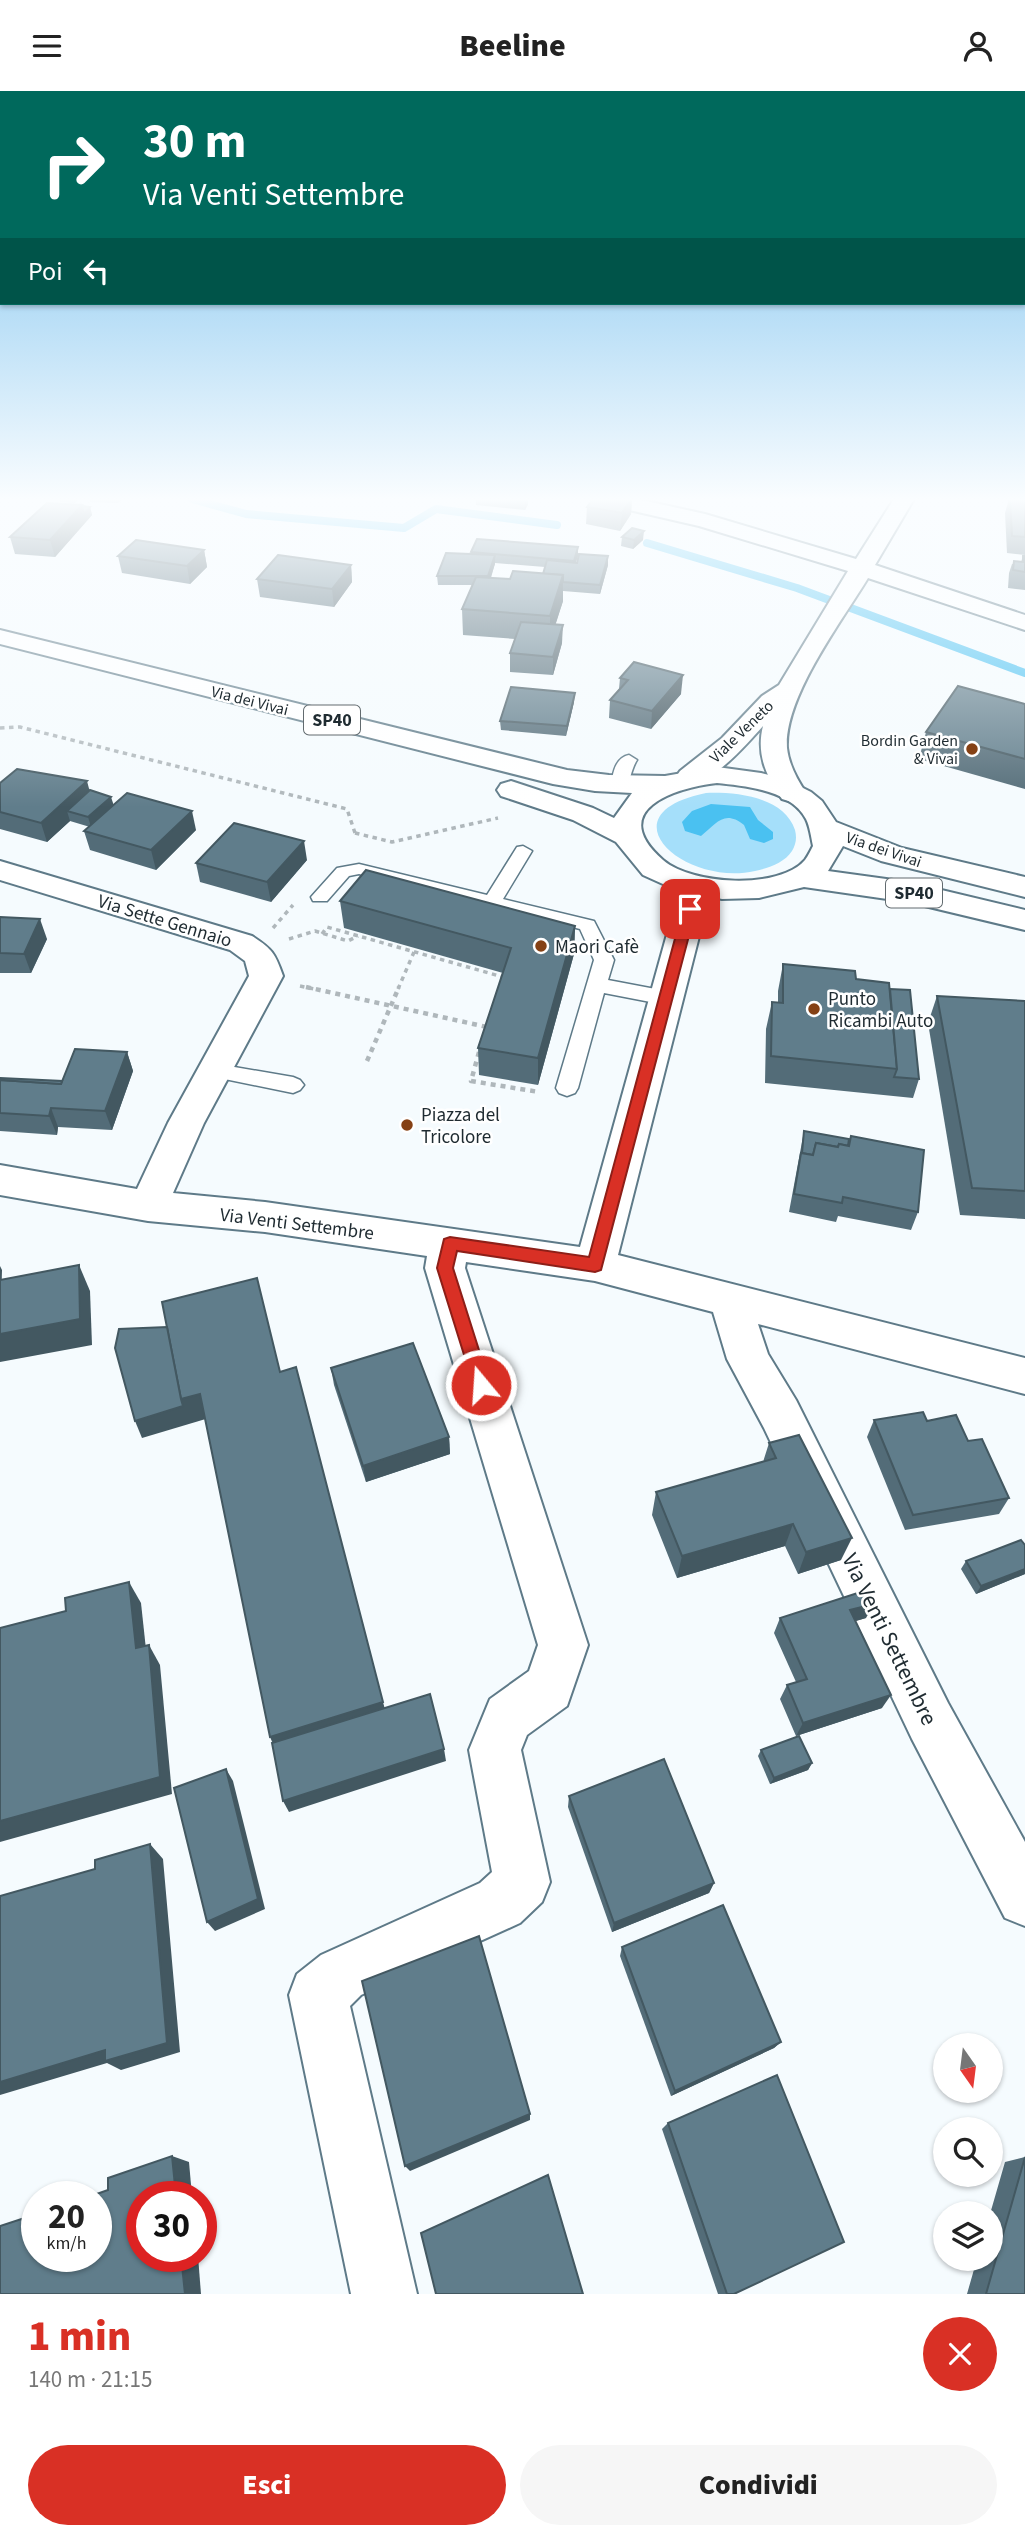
<!DOCTYPE html>
<html lang="it">
<head>
<meta charset="utf-8">
<style>
  :root { --surface:#fff; --page:#f6f6f6; --text:#222; --muted:#767676; --accent:#d93025 }
  body { margin:0; font-family:"Source Sans 3",sans-serif; background:var(--page); color:var(--text); height:100vh; display:flex; flex-direction:column; font-size:26px; white-space:nowrap }
  * { box-sizing:border-box; margin:0 }
  p { font-size:23px; color:var(--muted) }
  .icon { flex:none; width:38px; height:38px; fill:none; stroke:currentColor; stroke-width:2; stroke-linecap:round; stroke-linejoin:round }
  .map { position:relative; height:2203px; overflow:hidden }
  .sheet { display:flex; flex-direction:column; background:var(--surface); flex:1 }
  .sheet>* { flex:none }
  .top-card { position:absolute; left:0px; top:0px; width:1026px; height:214px; box-shadow:0 2px 5px #0004; background:#00695c; color:#fff; overflow:hidden }
  .needle { width:46px; rotate:166deg }
  .buttons { position:absolute; left:933px; top:1942px; display:grid; gap:14px }
  .buttons a { display:grid; place-items:center; width:70px; height:70px; border-radius:50%; background:var(--surface); box-shadow:0 2px 5px #0004; font-size:35px }
  .speed { position:absolute; left:21px; top:2090px; display:flex; gap:14px; font-size:35px; font-weight:700; text-align:center }
  .speed>* { display:grid; place-content:center; width:91px; height:91px; border-radius:50%; background:var(--surface); box-shadow:0 2px 5px #0004; line-height:1 }
  .speed small { font-size:18px; font-weight:400 }
  .speed .limit { border:10px solid #d22; background:#fff; color:#111 }
  .pin { position:absolute; display:grid; place-items:center; width:60px; height:60px; color:#fff; margin:-30px; border-radius:14px; box-shadow:0 4px 10px #0006 }
  .me { position:absolute; width:77px; margin:-38px; rotate:342deg; stroke-linejoin:round; filter:drop-shadow(0 0 5px #0008) }
  .turn { display:flex; align-items:center; gap:24px; height:147px; padding:0 28px; font-size:32px }
  .turn .icon { width:91px; height:91px; stroke-width:2.5 }
  .turn b { display:block; font-size:49px; line-height:60px }
  .then { display:flex; align-items:center; height:66px; padding:0 28px; background:#0003; gap:14px; font-size:26px }
  .round { display:grid; place-items:center; flex:none; width:74px; height:74px; border-radius:37px; background:var(--page) }
  .headline { display:flex; align-items:center; justify-content:space-between; height:119px; padding:0 28px }
  h1 { font-size:42px; font-weight:800; line-height:52px; color:var(--accent) }
  .cta { display:flex; gap:14px; margin-top:auto; padding:14px 28px }
  .cta a { flex:1; height:80px; border-radius:42px; background:var(--accent); color:#fff; font-size:28px; font-weight:800; line-height:80px; text-align:center }
  .cta a+a { background:var(--page); color:var(--text) }
  header { display:flex; justify-content:space-between; align-items:center; height:91px; padding:0 28px; background:var(--surface); font-size:32px; font-weight:800 }
  .map>svg:first-child { display:block }
  .green { fill:#a5dffa }
  .water { fill:#4ac1f1 }
  .lines { fill:none; stroke-linecap:round; stroke-linejoin:round }
  .stream { stroke:#4ac1f1; stroke-width:8 }
  .service-casing { stroke:#5e7a88; stroke-width:3 }
  .minor-casing { stroke:#5e7a88; stroke-width:4 }
  .primary-casing { stroke:#5e7a88; stroke-width:4 }
  .path-far1 { stroke:#afb7bb; stroke-width:3.5; stroke-dasharray:4.5 4.5; stroke-linecap:butt }
  .path { stroke:#afb7bb; stroke-width:4.5; stroke-dasharray:5 5; stroke-linecap:butt }
  .service { fill:#fff; fill-rule:evenodd }
  .minor { fill:#fff; fill-rule:evenodd }
  .primary { fill:#fff; fill-rule:evenodd }
  .wall { fill:#536c78; fill-rule:evenodd }
  .shaded-wall { fill:#435861 }
  .building { fill:#607d8b; stroke:#435861; stroke-width:2 }
  .route { fill:#d93025; stroke:#8d1f18; stroke-width:2 }
  .poi-dot { fill:#854115; stroke:#fff; stroke-width:2.5 }
  .labels { text-anchor:middle; stroke-width:5; stroke-linejoin:round; paint-order:stroke }
  .far-street-label { font-size:16px; fill:#1f2b31; stroke:#fff }
  .far-poi-label { font-size:16px; fill:#1f2b31; stroke:#fff; text-anchor:end }
  .shield { fill:#fff; stroke:#626b6f; stroke-width:2 }
  .shield-label { font-size:18px; font-weight:bold; fill:#1f2b31 }
  .street-label { font-size:19px; fill:#1f2b31; stroke:#fff }
  .poi-label { font-size:19px; fill:#1f2b31; stroke:#fff; text-anchor:start }
  .near-street-label { font-size:23px; fill:#1f2b31; stroke:#fff }
</style>
</head>
<body>
<header><svg class="icon" aria-label="menu" viewBox="0 0 24 24"><path d="M4 6h16M4 12h16M4 18h16"/></svg>Beeline<svg class="icon" aria-label="person" viewBox="0 0 24 24"><circle cx="12" cy="8" r="4"/><path d="M4 21q1-7 8-7t8 7"/></svg></header>
<div class="map">
<svg width="1025" height="2203" viewBox="0 0 1025 2203">
  <rect width="100%" height="100%" fill="#f5fbfe"/>
  <!-- green -->
  <path class="green" d="M706,702C735,701 784,705 795,739C797,747 796,753 792,760C784,772 769,777 755,780C684,796 602,723 706,702Z"/>
  <!-- water -->
  <path class="water" d="M711,713L750,716L758,729L773,741V748L764,752L750,748L744,734C724,718 716,733 701,745L685,740L682,731L692,720Z"/>
  <g class="lines">
    <!-- stream -->
    <g class="stream">
      <path d="M192,408L246,423L404,437L436,418L557,434"/>
      <path d="M647,452L797,497L1025,582"/>
    </g>
    <!-- service casing -->
    <g class="service-casing">
      <g id="service">
        <path d="M629,664L637,669C631,678 631,689 625,698H613L611,694C613,682 615,667 629,664Z"/>
        <path d="M523,755L532,760L503,808L594,830L614,869L608,889L666,900L673,902L676,907L673,912L666,914L604,902L578,997L575,1002L567,1005L559,1002L556,997L594,869L580,838L359,783L349,785L327,810H313L311,806L337,777L359,773L487,804L517,756Z"/>
        <path d="M217,973L293,986L300,989L304,994L300,999L293,1002L210,985L207,980L210,975Z"/>
      </g>
    </g>
    <!-- minor casing -->
    <g class="minor-casing">
      <g id="minor">
        <path d="M600,408H637L705,423L856,468L894,408H914L875,474L1025,524V539L868,487C842,530 784,606 787,657C789,674 797,688 806,702L802,708L792,711L782,708C766,685 756,663 763,635C745,655 708,699 680,692L676,686L680,680L722,647L762,605L779,594L848,480L699,435L603,413Z"/>
        <path d="M0,770L252,845C272,858 275,862 283,885L204,1032L173,1102L265,1111L580,1156L674,818L689,790L700,787L711,790L715,797L706,818L618,1164L1025,1267V1303L758,1233L768,1263L796,1309L948,1612L1025,1751V1835L1005,1827L912,1648L764,1337L727,1268L713,1221L595,1190L466,1171L465,1177L588,1554L567,1615L527,1644L521,1659L550,1791L542,1811L520,1832L361,1904L350,1915L417,2203H351L289,1904L297,1883L321,1864L480,1792L492,1781L469,1659L490,1608L529,1580L538,1554L425,1177L427,1165L265,1141L148,1130L0,1104V1074L137,1098L168,1032L249,885L245,870L230,859L0,789Z"/>
      </g>
    </g>
    <!-- primary casing -->
    <g class="primary-casing">
      <path id="primary" d="M0,539L567,679L609,684L665,685L717,676L761,682L785,688L811,701L822,710L836,731L902,757L1025,786V806L881,770L843,755L828,780L908,791L1025,819V839L908,811L804,796L759,807L722,808L674,798L643,784L616,751L573,729L501,705L497,699L501,693L511,690L593,717L614,727L632,702L595,700L553,693L0,553ZM717,692C745,695 791,699 806,728C810,736 811,746 813,755C811,759 808,765 805,769C779,799 692,794 663,769C606,719 674,697 717,692Z"/>
    </g>
    <!-- path-far1 -->
    <g class="path-far1">
      <path d="M0,637L20,636L347,718L355,742"/>
      <path d="M355,742L392,751L498,727"/>
      <path d="M273,837L293,814"/>
      <path d="M322,843L327,836L503,886L502,890"/>
      <path d="M289,848L315,840L348,850L358,845"/>
      <path d="M300,895L314,898"/>
      <path d="M398,898L414,861"/>
    </g>
    <!-- path -->
    <g class="path">
      <path d="M306,896L487,936"/>
      <path d="M479,961L471,990L539,1001"/>
      <path d="M367,970L399,896"/>
    </g>
    <!-- service -->
    <use href="#service" class="service"/>
    <!-- minor -->
    <use href="#minor" class="minor"/>
    <!-- primary -->
    <use href="#primary" class="primary"/>
  </g>
  <!-- wall -->
  <g class="wall">
    <path d="M59,408H79L75,412L60,411Z"/>
    <path d="M89,408H122L118,412L90,411Z"/>
    <path d="M476,408H528V413L525,419L476,414Z"/>
    <path d="M632,408L631,423L620,440L586,433L587,416Z"/>
    <path d="M1009,408H1025V464L1007,462L1005,422Z"/>
    <path d="M90,416L92,424L55,466L15,463L10,446Z"/>
    <path d="M622,446L643,449L633,458L621,455Z"/>
    <path d="M578,456V465L576,471L608,474L600,503L563,500V510L555,534L562,552L553,584L510,581V562L515,548L463,544L462,518L472,494H438L437,485L471,463V461ZM495,472L545,476L543,483L510,488L491,487Z"/>
    <path d="M204,459L207,476L190,493L122,482L118,465Z"/>
    <path d="M1023,465H1025V499L1008,497L1009,482L1012,473L1021,471Z"/>
    <path d="M351,474L352,491L334,516L260,506L257,488Z"/>
    <path d="M620,587L681,603L651,638L609,627L610,609L619,598Z"/>
    <path d="M574,611L566,645L501,639L500,630Z"/>
    <path d="M1025,613V698L919,668L926,641Z"/>
    <path d="M0,692L90,699L113,714L196,739L156,779L90,759L84,740L90,736L70,730L47,751L0,738Z"/>
    <path d="M307,769L271,811L200,791L196,772Z"/>
    <path d="M340,810L575,835L574,863L538,994L479,984L478,957L503,882L344,837Z"/>
    <path d="M0,826L47,848L31,882H0Z"/>
    <path d="M783,873L856,888L890,898L919,988L913,1007L765,992L766,938L772,911H778V900Z"/>
    <path d="M937,905L1025,910V1128L960,1124L928,932Z"/>
    <path d="M127,961L133,980L112,1039L58,1036L57,1044L0,1040V987L62,990Z"/>
    <path d="M804,1040L848,1054L851,1045L918,1121L911,1139L838,1125L836,1131L789,1121Z"/>
    <path d="M331,1277L449,1346L450,1363L366,1391L334,1294Z"/>
    <path d="M874,1329L927,1330L968,1350L1009,1407L999,1423L905,1439L867,1346Z"/>
    <path d="M769,1352L841,1469L798,1483L785,1455L677,1487L652,1424L656,1401L763,1371Z"/>
    <path d="M1025,1454V1483L976,1503L961,1478L966,1470Z"/>
    <path d="M780,1527H866L855,1530L882,1617L796,1645L780,1608L787,1594L796,1591L774,1542Z"/>
    <path d="M761,1659L812,1672L808,1679L770,1693L758,1665Z"/>
    <path d="M569,1705L714,1792L709,1802L612,1841L568,1716Z"/>
    <path d="M622,1856L781,1951L774,1957L671,2005L620,1865Z"/>
    <path d="M668,2032L734,2203H718L662,2038Z"/>
    <path d="M1025,2066V2203H967L977,2168H990V2123L1005,2071Z"/>
  </g>
  <!-- shaded-wall -->
  <g class="shaded-wall">
    <path d="M526,408H528V413L525,419V411Z"/>
    <path d="M631,408H632L631,423L620,440L622,422Z"/>
    <path d="M82,414L90,416L92,424L55,466L50,449Z"/>
    <path d="M644,440L643,449L633,458L634,449Z"/>
    <path d="M578,456V465L573,479L574,470Z"/>
    <path d="M204,459L207,476L190,493L187,475Z"/>
    <path d="M495,464V473L488,494V485Z"/>
    <path d="M608,465V474L600,503V494Z"/>
    <path d="M351,474L352,491L334,516L332,498Z"/>
    <path d="M563,484V510L550,551V525Z"/>
    <path d="M563,534L562,552L553,584V566Z"/>
    <path d="M683,584L681,603L651,638L652,620Z"/>
    <path d="M575,602L574,611L566,645L567,635Z"/>
    <path d="M87,690L92,709L67,720L70,730L47,751L41,732Z"/>
    <path d="M111,706L114,715L91,736L88,726Z"/>
    <path d="M192,720L196,739L156,779L151,759Z"/>
    <path d="M304,750L307,769L271,811L267,791Z"/>
    <path d="M40,828L47,848L31,882L24,863Z"/>
    <path d="M575,835L574,863L538,994V967Z"/>
    <path d="M127,961L133,980L112,1039L105,1020Z"/>
    <path d="M51,1017L58,1036L57,1044L49,1025Z"/>
    <path d="M79,1174L90,1200L92,1254L0,1271V1243Z"/>
    <path d="M0,1175L2,1179L1,1217L0,1214Z"/>
    <path d="M200,1303L209,1327L142,1347L135,1330L181,1308Z"/>
    <path d="M449,1346L450,1363L366,1391L363,1375Z"/>
    <path d="M793,1433L785,1455L677,1487L682,1465Z"/>
    <path d="M852,1447L841,1469L798,1483L806,1461Z"/>
    <path d="M1025,1478V1483L976,1503L981,1495Z"/>
    <path d="M129,1491L141,1512L148,1577L136,1557Z"/>
    <path d="M874,1513L866,1527L843,1534L850,1519Z"/>
    <path d="M149,1554L160,1574L172,1703L0,1751V1730Z"/>
    <path d="M891,1604L882,1617L796,1645L803,1632Z"/>
    <path d="M383,1611L388,1630L278,1664L270,1646Z"/>
    <path d="M444,1658L446,1670L289,1721L283,1710Z"/>
    <path d="M812,1672L808,1679L770,1693L774,1687Z"/>
    <path d="M226,1678L233,1690L265,1818L215,1840L207,1831Z"/>
    <path d="M150,1753L163,1768L180,1961L121,1979L107,1972L0,2004V1991Z"/>
    <path d="M714,1792L709,1802L612,1841L614,1832Z"/>
    <path d="M781,1951L774,1957L671,2005L675,2000Z"/>
    <path d="M530,2023V2029L410,2080L405,2075Z"/>
    <path d="M172,2065L189,2071L192,2105H176Z"/>
    <path d="M181,2165H198L201,2203H185Z"/>
  </g>
  <!-- building -->
  <g class="building">
    <path d="M495,408H526L525,411Z"/>
    <path d="M593,408H631L622,422L587,416Z"/>
    <path d="M1010,408H1025V446L1012,445Z"/>
    <path d="M47,412L82,414L50,449L10,446Z"/>
    <path d="M82,415L90,416L84,423Z"/>
    <path d="M632,437L644,440L634,449L622,446Z"/>
    <path d="M477,448L578,456L574,470L471,461Z"/>
    <path d="M136,449L204,459L187,475L118,465Z"/>
    <path d="M446,462L495,464L488,485H437Z"/>
    <path d="M579,463L608,465L600,494L563,491V484L543,483L547,469L577,472Z"/>
    <path d="M278,464L351,474L332,498L257,488Z"/>
    <path d="M1023,465H1025V481L1013,479L1014,470L1023,471Z"/>
    <path d="M513,480L563,484L550,525L462,518L476,486L510,488Z"/>
    <path d="M521,531L563,534L553,566L510,562Z"/>
    <path d="M634,571L683,584L652,620L610,609L628,589L620,587Z"/>
    <path d="M958,595L1025,613V668L926,641Z"/>
    <path d="M511,596L575,602L567,635L500,630Z"/>
    <path d="M17,678L87,690L41,732L0,721V692Z"/>
    <path d="M90,699L111,706L88,726L67,720Z"/>
    <path d="M127,702L192,720L151,759L84,740Z"/>
    <path d="M234,732L304,750L267,791L196,772Z"/>
    <path d="M366,779L575,835L538,967L478,957L511,857L340,810Z"/>
    <path d="M0,826L40,828L24,863L0,862Z"/>
    <path d="M783,873L855,880L856,888L889,892L897,978L771,965L772,911L783,912Z"/>
    <path d="M890,898L910,899L919,988L894,986L897,978Z"/>
    <path d="M937,905L1025,910V1100L972,1097Z"/>
    <path d="M75,958L127,961L105,1020L51,1017L49,1025L0,1022V989L61,993Z"/>
    <path d="M0,987L62,990L61,993L0,989Z"/>
    <path d="M804,1040L849,1048L848,1055L839,1053L838,1056L816,1052L813,1064L802,1062Z"/>
    <path d="M851,1045L924,1059L918,1121L843,1106L842,1112L794,1103L801,1062L813,1064L816,1052L838,1056L839,1053L849,1055Z"/>
    <path d="M79,1174L80,1228L0,1243V1189Z"/>
    <path d="M257,1187L280,1281L296,1276L383,1611L270,1646L200,1303L181,1308L162,1211Z"/>
    <path d="M167,1236L181,1308L183,1315L135,1330L115,1257L119,1238Z"/>
    <path d="M413,1252L449,1346L363,1375L331,1277Z"/>
    <path d="M923,1321L927,1330L956,1324L968,1350L982,1348L1009,1407L913,1424L874,1329Z"/>
    <path d="M799,1344L852,1447L806,1461L793,1433L682,1465L656,1401L776,1367L769,1352Z"/>
    <path d="M1021,1449L1025,1454V1478L981,1495L966,1470Z"/>
    <path d="M129,1491L136,1557L149,1554L160,1686L0,1730V1537L66,1520L65,1507Z"/>
    <path d="M867,1499L874,1513L850,1519L891,1604L803,1632L787,1594L807,1588L780,1527Z"/>
    <path d="M430,1603L444,1658L283,1710L272,1652Z"/>
    <path d="M799,1645L812,1672L774,1687L761,1659Z"/>
    <path d="M664,1668L714,1792L614,1832L569,1705Z"/>
    <path d="M226,1678L258,1808L207,1831L174,1697Z"/>
    <path d="M150,1753L167,1952L105,1970V1959L0,1991V1805L95,1778V1769Z"/>
    <path d="M723,1814L781,1951L675,2000L622,1856Z"/>
    <path d="M479,1845L530,2023L405,2075L362,1890Z"/>
    <path d="M777,1984L844,2151L734,2203H727L668,2032Z"/>
    <path d="M172,2065L176,2105H142V2165H181L185,2203H0V2135L37,2123V2165H96V2105H91L108,2099V2087Z"/>
    <path d="M1025,2066V2203H986Z"/>
    <path d="M548,2084L583,2203H436L421,2142Z"/>
  </g>
  <!-- sky -->
  <linearGradient id="sky" x2="0" y2="1"><stop stop-color="#69b9ec"/><stop offset="0.57" stop-color="#fafdff"/><stop offset="1" stop-color="#fafdff" stop-opacity="0"/></linearGradient>
  <rect width="1025" height="716" fill="url(#sky)"/>
  <!-- route -->
  <path class="route" d="M690,814L696,818L601,1179L595,1181L457,1160L453,1177L490,1294L488,1299L481,1302L475,1299L437,1177L444,1148L450,1146L589,1166L683,818Z"/>
  <!-- markers -->
  <g class="poi-dot">
    <circle cx="972" cy="658" r="7"/>
    <circle cx="541" cy="855" r="7"/>
    <circle cx="814" cy="918" r="7"/>
    <circle cx="407" cy="1034" r="7"/>
  </g>
  <g class="labels">
    <!-- far-street labels -->
    <g class="far-street-label">
      <text transform="translate(250 609) rotate(14)" y="6">Via dei Vivai</text>
      <text transform="translate(741 640) rotate(-44)" y="6">Viale Veneto</text>
      <text transform="translate(884 758) rotate(19)" y="6">Via dei Vivai</text>
    </g>
    <!-- far-poi labels -->
    <g class="far-poi-label">
      <text x="958" y="655">Bordin Garden<tspan x="958" dy="18">&amp; Vivai</tspan></text>
    </g>
    <!-- shield labels -->
    <g class="shield">
      <rect x="304" y="614.5" width="56" height="29" rx="5"/>
      <rect x="886" y="787.5" width="56" height="29" rx="5"/>
    </g>
    <g class="shield-label">
      <text x="332" y="635">SP40</text>
      <text x="914" y="808">SP40</text>
    </g>
    <!-- street labels -->
    <g class="street-label">
      <text transform="translate(165 829) rotate(17)" y="7">Via Sette Gennaio</text>
      <text transform="translate(297 1132) rotate(7)" y="7">Via Venti Settembre</text>
    </g>
    <!-- poi labels -->
    <g class="poi-label">
      <text x="555" y="862">Maori Cafè</text>
      <text x="828" y="914">Punto<tspan x="828" dy="22">Ricambi Auto</tspan></text>
      <text x="421" y="1030">Piazza del<tspan x="421" dy="22">Tricolore</tspan></text>
    </g>
    <!-- near-street labels -->
    <g class="near-street-label">
      <text transform="translate(890 1548) rotate(64)" y="8">Via Venti Settembre</text>
    </g>
  </g>
</svg>
<div class="buttons">
<a><svg class="needle" viewBox="-14 -14 28 28"><path d="M0-13l5 13h-10z" fill="#e53935"/><path d="M0 13l5-13h-10z" fill="#767676"/></svg></a>
<a><svg class="icon" aria-label="search" viewBox="0 0 24 24"><circle cx="10" cy="10" r="6"/><path d="M15 15l6 6"/></svg></a>
<a><svg class="icon" aria-label="layers" viewBox="0 0 24 24"><path d="M12 4l9 5-9 5-9-5zM3 14l9 5 9-5"/></svg></a>
</div>
<div class="speed"><div>20<small>km/h</small></div><div class="limit">30</div></div>
<div class="pin" style="left:690px;top:818px;background:#d93025"><svg class="icon" aria-label="arrive" viewBox="0 0 24 24"><path d="M6 21V4h12l-3 4 3 4H6"/></svg></div>
<svg class="me" style="left:481px;top:1294px" viewBox="-20 -20 40 40"><circle r="17" fill="#d93025" stroke="#fff" stroke-width="3"/><path d="M0-11L8 9 0 5-8 9z" fill="#fff"/></svg>
<div class="top-card">
<div class="turn"><svg class="icon" aria-label="right" viewBox="0 0 24 24"><path d="M7 20v-9h11M14 6l5 5-5 5"/></svg><div><b>30 m</b>Via Venti Settembre</div></div>
<div class="then">Poi<svg class="icon" aria-label="left" viewBox="0 0 24 24"><path d="M17 20v-9H6M10 6l-5 5 5 5"/></svg></div>
</div>
</div>
<section class="sheet">
<div class="headline"><div><h1>1 min</h1><p>140 m · 21:15</p></div><a class="round" style="background:#d93025;color:#fff"><svg class="icon" aria-label="close" viewBox="0 0 24 24"><path d="M6 6l12 12M18 6L6 18"/></svg></a></div>
<div class="cta"><a>Esci</a><a>Condividi</a></div>
</section>
</body>
</html>
